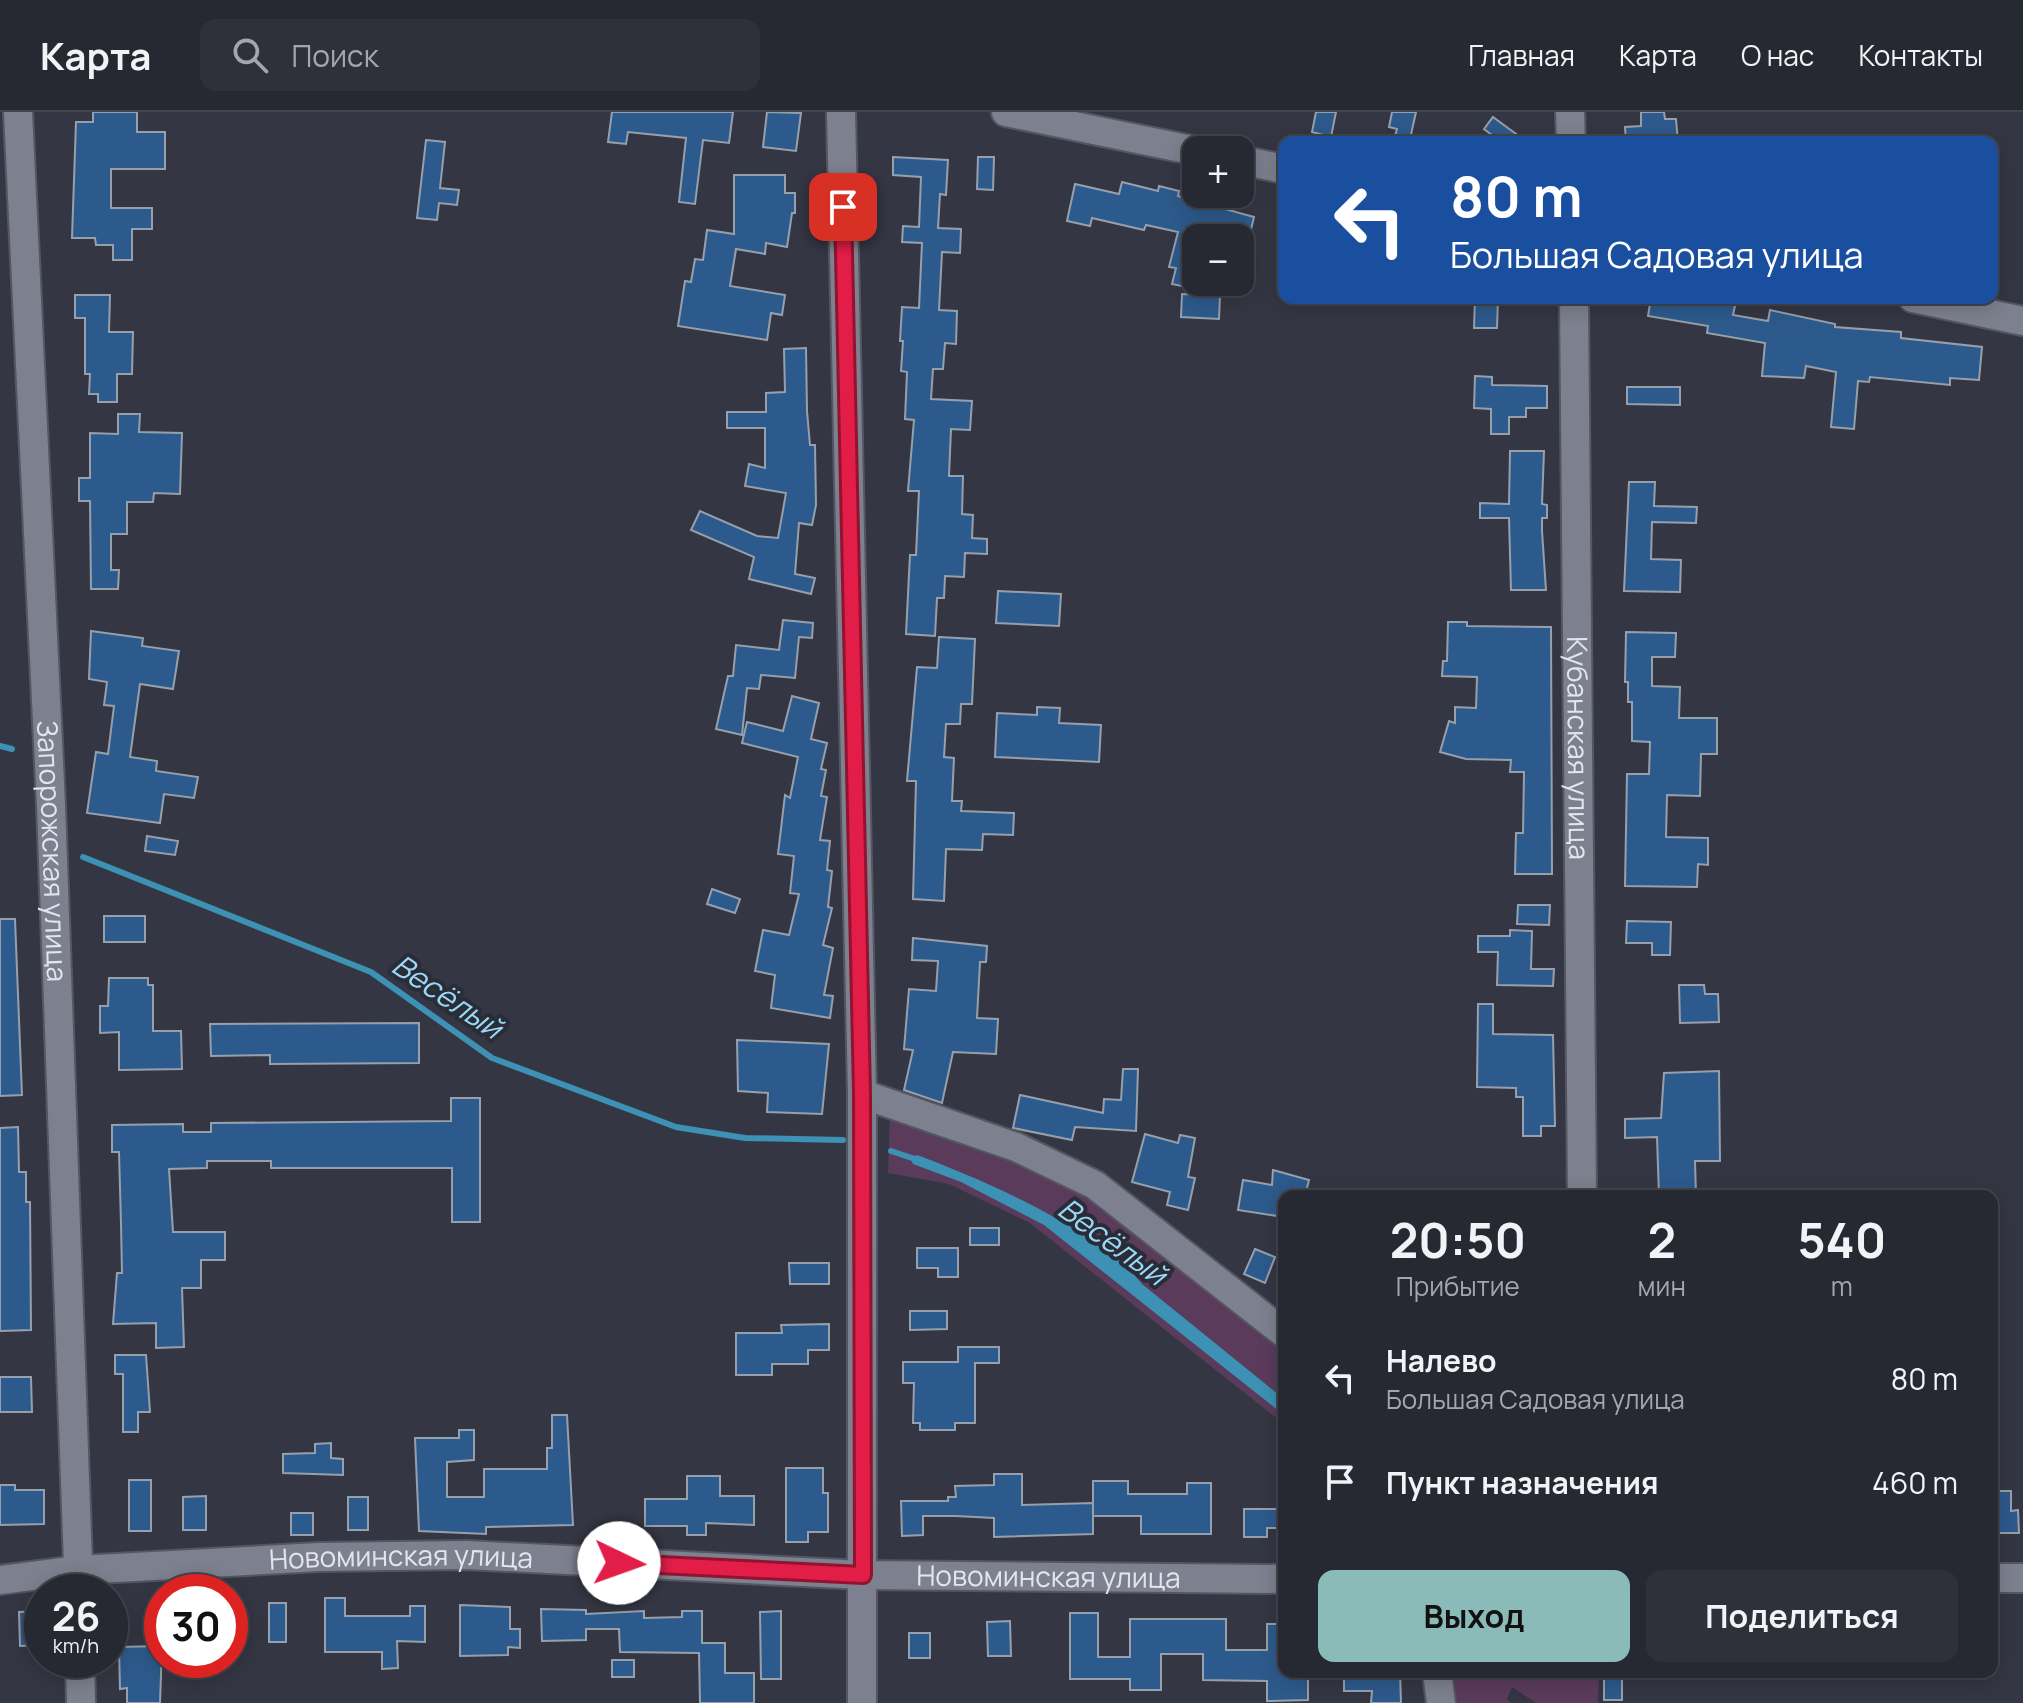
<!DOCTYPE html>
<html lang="ru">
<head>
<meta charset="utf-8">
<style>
  :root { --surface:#272932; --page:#2f313a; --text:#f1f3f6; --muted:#a4a6ac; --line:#43454d; --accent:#8bbbb9 }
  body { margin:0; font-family:Manrope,sans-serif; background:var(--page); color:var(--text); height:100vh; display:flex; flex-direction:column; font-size:30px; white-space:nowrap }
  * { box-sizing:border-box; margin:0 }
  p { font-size:26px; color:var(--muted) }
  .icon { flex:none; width:44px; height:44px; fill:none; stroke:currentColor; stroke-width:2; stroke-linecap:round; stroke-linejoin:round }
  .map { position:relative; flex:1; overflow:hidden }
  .sheet { position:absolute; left:1278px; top:1078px; width:720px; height:488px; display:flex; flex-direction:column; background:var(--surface); border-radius:16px; box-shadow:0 4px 20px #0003,0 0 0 2px var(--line) }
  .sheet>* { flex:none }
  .top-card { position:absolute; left:1278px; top:24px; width:720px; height:168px; border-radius:16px; box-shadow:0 4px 20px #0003,0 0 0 2px var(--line); background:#1a4fa0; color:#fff; overflow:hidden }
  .fabs { position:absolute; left:1182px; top:24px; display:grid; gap:16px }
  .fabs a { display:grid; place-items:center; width:72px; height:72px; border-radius:16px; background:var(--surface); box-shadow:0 4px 20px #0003,0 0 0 2px var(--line); font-size:40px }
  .speed { position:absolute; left:24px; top:1462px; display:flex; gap:16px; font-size:40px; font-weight:700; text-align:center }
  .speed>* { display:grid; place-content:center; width:104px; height:104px; border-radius:50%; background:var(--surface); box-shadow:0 4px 20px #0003,0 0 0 2px var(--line); line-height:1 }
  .speed small { font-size:20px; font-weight:400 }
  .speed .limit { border:12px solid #d22; background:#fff; color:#111 }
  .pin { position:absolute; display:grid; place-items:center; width:68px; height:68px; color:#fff; margin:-34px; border-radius:16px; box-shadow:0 4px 12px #0006 }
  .me { position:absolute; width:88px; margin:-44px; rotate:93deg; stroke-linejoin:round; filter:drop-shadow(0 0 6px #0008) }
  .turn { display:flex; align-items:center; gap:28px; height:168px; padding:0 40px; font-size:36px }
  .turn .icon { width:104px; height:104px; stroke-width:2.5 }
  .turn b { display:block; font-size:56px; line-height:68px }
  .eta { display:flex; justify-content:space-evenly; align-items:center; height:136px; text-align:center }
  .eta b { font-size:48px; font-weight:700; line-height:56px }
  .primary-button { display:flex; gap:16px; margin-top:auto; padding:16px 40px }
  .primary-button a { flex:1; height:92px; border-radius:16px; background:var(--accent); color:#111; font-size:32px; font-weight:700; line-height:92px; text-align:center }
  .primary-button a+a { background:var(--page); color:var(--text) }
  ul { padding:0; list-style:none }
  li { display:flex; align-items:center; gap:24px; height:104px; padding:0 40px }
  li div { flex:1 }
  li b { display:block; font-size:30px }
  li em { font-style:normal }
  header { display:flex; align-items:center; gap:48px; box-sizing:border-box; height:112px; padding:0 40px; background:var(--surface); border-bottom:2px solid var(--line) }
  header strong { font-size:38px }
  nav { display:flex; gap:44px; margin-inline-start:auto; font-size:28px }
  .search { width:560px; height:72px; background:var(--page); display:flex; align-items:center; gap:20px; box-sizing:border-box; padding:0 28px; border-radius:16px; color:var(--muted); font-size:30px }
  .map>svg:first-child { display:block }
  .green { fill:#5b3b5c }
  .water { fill:#3c91b4 }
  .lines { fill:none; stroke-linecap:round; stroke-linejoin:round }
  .stream { stroke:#3c91b4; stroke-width:6 }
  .building { fill:#2d5a8c; stroke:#96a0ac; stroke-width:2 }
  .minor-casing { stroke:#545660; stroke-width:32 }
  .minor { stroke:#7d808e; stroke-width:28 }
  .route-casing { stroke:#92132f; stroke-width:20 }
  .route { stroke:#e11d48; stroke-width:14 }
  .labels { text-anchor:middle; stroke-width:8; stroke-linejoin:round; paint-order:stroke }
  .street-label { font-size:28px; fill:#e3e5ed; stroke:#2a2c38 }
  .water-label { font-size:30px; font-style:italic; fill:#99d9f6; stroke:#2a2c38 }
</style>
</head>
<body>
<header>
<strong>Карта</strong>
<div class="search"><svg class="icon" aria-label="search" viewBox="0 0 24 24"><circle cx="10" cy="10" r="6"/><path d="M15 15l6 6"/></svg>Поиск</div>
<nav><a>Главная</a><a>Карта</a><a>О нас</a><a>Контакты</a></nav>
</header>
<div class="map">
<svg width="2023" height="1591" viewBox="0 0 2023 1591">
  <rect width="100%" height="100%" fill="#343743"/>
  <!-- green -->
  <g class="green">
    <path d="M890,1003L1066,1064L1284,1229V1312L1030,1111L949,1072L888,1061Z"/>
    <path d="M1443,1560H1599L1598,1591H1536L1512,1575L1507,1587L1511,1591H1450Z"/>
  </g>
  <!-- water -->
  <path class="water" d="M917,1043C982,1067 1099,1118 1142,1172L1284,1287V1303L1044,1113L961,1070L913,1052L910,1046Z"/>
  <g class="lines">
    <!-- stream -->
    <g class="stream">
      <path d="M0,634L12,637"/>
      <path d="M83,745L371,860L492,946L676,1015L745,1026L843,1028"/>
      <path d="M891,1039L918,1048"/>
    </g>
  </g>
  <!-- building -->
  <g class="building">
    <path d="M93,0H137V20H165V57H111V96H152V117H132V148H113V133H96L95,126H72L76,10H93Z"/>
    <path d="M612,0H733L729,31L703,28L695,92L679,90L686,26L628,20L626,32L608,30Z"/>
    <path d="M767,0L801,1L796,39L763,35Z"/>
    <path d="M1316,0H1336L1331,25L1312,20Z"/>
    <path d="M1392,0H1416L1410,27L1395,24L1397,17L1389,15Z"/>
    <path d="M1641,0H1664L1665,7H1676L1678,30H1626L1625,15L1641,14Z"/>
    <path d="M1493,5L1527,30H1501L1484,17Z"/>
    <path d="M426,28L445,30L440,76L459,78L457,93L439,91L437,108L417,106Z"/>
    <path d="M893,45L948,48L946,83L940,82L938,116L961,117L960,141L942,140L939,198L957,199L956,232L945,231L943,257H933L931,287L972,289L970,318L951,317L949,364H963L962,402L973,403L972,426L987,427V442L965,441L964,465L945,464L944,486H937L935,524L906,522L910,443H916L919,379H908L914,308L905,307L907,260L901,259L903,229H900L902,195L919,196L922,131L902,130L903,114L919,115L921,65L893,63Z"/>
    <path d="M978,45H994L993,78L977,77Z"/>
    <path d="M734,63H785V81H795V101H792L787,135L766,131L765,142L736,137L730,174L785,183L782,203L771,201L767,228L678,214L685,169L691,170L695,147L703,148L707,118L734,122Z"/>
    <path d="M1122,70L1158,79L1159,74L1179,79L1178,84L1254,105L1249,126H1196V177L1172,172L1176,156L1169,155L1178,120L1146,113L1144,118L1092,106L1090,114L1067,109L1075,72L1119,82Z"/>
    <path d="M1182,182L1220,184L1219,207L1181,205Z"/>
    <path d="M75,183H110L109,220H133L132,262H117V290H98V282H89L90,262H85V206H75Z"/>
    <path d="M1475,186H1498L1497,216H1474Z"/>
    <path d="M1651,186H1719L1736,189L1733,203L1768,209L1770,198L1835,212V215L1901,220V226L1982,235L1979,268L1950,266V273L1870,265L1869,270L1858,269L1854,317L1831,315L1836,260L1806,254L1804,266L1762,264L1765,231L1707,221L1708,214L1648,204Z"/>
    <path d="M806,236L807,299L810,333H815L816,393L812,413L799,411L795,462L815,466L811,482L749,467L754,445L691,418L700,399L757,424L778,426L786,381L745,374L749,352L765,356V316H727V300H766V281L785,280L784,237Z"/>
    <path d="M1475,264L1492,265V273L1547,274V296H1526V305H1509V322H1491V297L1474,296Z"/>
    <path d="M1627,275H1680V293L1627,292Z"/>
    <path d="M118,302H140L139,320L182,321L180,382L154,381L153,390H127V422H111V458H119L118,477H91L90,389H79V366H90V321L118,322Z"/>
    <path d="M1510,339H1544L1542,392L1547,393V406H1542V419L1546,478H1511L1509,406H1480V391L1509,392Z"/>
    <path d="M1629,370H1655L1654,394L1697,395L1696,411L1652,410L1651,447L1681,448L1680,480L1624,479Z"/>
    <path d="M998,479L1061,482L1059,514L996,511Z"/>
    <path d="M783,508L813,511L812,526L799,525L795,566L761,563L759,577L747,576L742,623L716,617L728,564H733L736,533L779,538Z"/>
    <path d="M1448,510H1467V514L1551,515L1552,762H1515L1516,721H1523L1524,660H1510L1511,648L1466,647L1440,640L1449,609L1455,611V595L1476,596L1477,565L1442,564L1443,549H1447Z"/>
    <path d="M91,519L143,526L142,534L179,539L173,577L140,572L130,645L157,649L156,659L198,665L194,686L164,682L160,711L87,701L96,640L108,642L114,594L104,593L107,570L89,567Z"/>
    <path d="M1626,520L1676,521L1675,545H1652V574L1680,575L1679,606H1717V642H1701L1700,684L1667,683L1666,725L1708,726V753L1698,752L1697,775L1625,774L1627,662H1649L1650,630L1632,629V590H1628V570H1625Z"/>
    <path d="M939,525L975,527L972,592H961L960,612H946L944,645L954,646L952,689H962L961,699L1014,701L1013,723L983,722L982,738L946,737L944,789L913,787L916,669H907L917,555L937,556Z"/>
    <path d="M792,584L819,591L811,627L827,631L821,657L826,658L821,684L827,685L820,728L830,729L827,758L832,759L828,795L832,796L823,833L833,836L824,883L833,884L830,906L771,896L775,863L755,859L763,818L789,823L799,782L790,781L794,744L778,742L785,683L790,686L798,645L742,631L747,610L783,619Z"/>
    <path d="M1037,595L1060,596L1059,611L1101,613L1099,650L995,645L997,601L1037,603Z"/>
    <path d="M147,724L178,729L175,743L145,739Z"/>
    <path d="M712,777L740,787L735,801L707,792Z"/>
    <path d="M1518,793H1550L1549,813L1517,812Z"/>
    <rect x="104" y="804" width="41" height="26"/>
    <path d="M0,807H15L22,983L0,984Z"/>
    <path d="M1627,809L1671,810L1670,843H1652V831H1626Z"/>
    <path d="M1510,818L1532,819L1531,857H1554L1553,874L1497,873L1498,840H1478V824H1510Z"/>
    <path d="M913,826L987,834L986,850H980L977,906L998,907L996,942L953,940L942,991L904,978L913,938L904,937L909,877L936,879L938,849L912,848Z"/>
    <path d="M109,866H148V873H153V919H181L182,957L119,958V920L100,921V894H108Z"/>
    <path d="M1679,873H1704L1705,882H1718L1719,910L1680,911Z"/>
    <path d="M1478,892H1493V922L1553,923L1555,1014H1541V1024H1523V985H1516V976L1477,975Z"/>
    <path d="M419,911V951L270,952V943L211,944L210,912Z"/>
    <path d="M737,928L829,932L822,1002L767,1000L768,981L738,979Z"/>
    <path d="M1123,957H1138L1136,1019L1075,1015L1072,1028L1013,1016L1020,983L1103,1001L1104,987L1121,988Z"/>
    <path d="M1719,959L1720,1049H1695L1696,1084H1659L1657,1025L1625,1026V1007L1661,1006L1664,961Z"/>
    <path d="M451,986H480V1110H452V1056H271V1049H207V1056L169,1057L173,1120H225V1148H201V1176H182L184,1235L156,1236V1211L113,1212L117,1161H122L121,1112L119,1040H112V1013L183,1012V1020H211V1011L451,1009Z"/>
    <path d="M18,1015L19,1060H26V1090H30L31,1218L0,1219V1016Z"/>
    <path d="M1145,1022L1178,1031L1180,1023L1195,1026L1188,1065L1195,1066L1188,1098L1167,1093L1170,1080L1132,1070Z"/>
    <path d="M1273,1058L1309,1068L1305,1084H1284V1105L1238,1098L1243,1068L1272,1073Z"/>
    <rect x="970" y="1116" width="29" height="17"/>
    <path d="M917,1136H958V1165H938V1156H917Z"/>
    <path d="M1255,1137L1275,1145L1265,1171L1244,1162Z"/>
    <path d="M789,1151H829V1172H790Z"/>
    <path d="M910,1199H947V1217L910,1218Z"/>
    <path d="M829,1212V1238H808V1252H772V1263H736V1221H782L781,1213Z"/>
    <path d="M958,1235H999V1251H975V1311H955V1318H920V1311H913L914,1271H903V1250H958Z"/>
    <path d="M115,1243H146L150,1300H138V1320H123V1262H115Z"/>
    <path d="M0,1265H31L32,1300H0Z"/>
    <path d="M552,1303H567L573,1413L486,1415V1422L419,1419L415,1326H459V1318H474V1348L447,1350V1385H484V1357H547V1336H552Z"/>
    <path d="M331,1331V1346L343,1347V1363L283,1361V1342L315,1341V1332Z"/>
    <path d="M786,1356H823V1381H828V1420H808V1430H786Z"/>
    <path d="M994,1362H1022V1393L1093,1391V1422L994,1425V1406L956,1404H923V1423L902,1424L901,1389H948V1385H956L955,1374L994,1373Z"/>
    <path d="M687,1364H720V1384H754V1413L706,1411V1423H687V1414H645V1387H687Z"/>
    <rect x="129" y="1368" width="22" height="51"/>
    <path d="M1093,1369H1128V1382H1187V1371H1211V1422H1141V1404H1093Z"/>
    <path d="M0,1373H15V1378H44V1412L0,1413Z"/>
    <path d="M1992,1379H2011V1399L2018,1398L2019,1421H1992Z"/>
    <path d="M206,1384V1418H183V1385Z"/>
    <rect x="348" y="1385" width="20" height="33"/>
    <path d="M1244,1397H1284V1416H1267V1425H1244Z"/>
    <rect x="291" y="1401" width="22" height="22"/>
    <path d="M325,1486H345V1504H410V1494H425V1530L397,1529L398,1556L382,1557V1540H325Z"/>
    <rect x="269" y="1491" width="17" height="39"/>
    <path d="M460,1493L510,1495V1517H520V1536L508,1535V1543L460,1544Z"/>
    <path d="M541,1497L586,1498V1502L644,1499V1506L682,1505V1499H702V1531H725V1561H754V1591H700L699,1541L620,1540L619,1517H586V1528L542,1529Z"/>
    <path d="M40,1499L41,1533L20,1534L19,1500Z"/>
    <path d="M781,1499V1567H761L760,1500Z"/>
    <path d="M1070,1501H1098V1545H1130V1507H1226V1538H1267V1512H1284V1560H1308V1588L1267,1589V1569L1203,1568V1542H1161V1578H1130V1567H1070Z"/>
    <path d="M1010,1509L1011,1544H988L987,1510Z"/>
    <rect x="909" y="1521" width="21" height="25"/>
    <path d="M162,1534L160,1591H127V1576L120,1577L119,1535Z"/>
    <rect x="612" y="1548" width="22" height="17"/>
    <path d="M1344,1560H1400L1401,1591H1371L1372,1579H1344Z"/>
    <rect x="1604" y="1562" width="18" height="26"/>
  </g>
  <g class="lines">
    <!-- minor casing -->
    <g class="minor-casing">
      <g id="minor">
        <path id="s1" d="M18,0L51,693L79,1480"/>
        <path d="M841,0L862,982V1591"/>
        <path d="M1006,0L1196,39"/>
        <path d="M1570,0L1571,30"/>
        <path d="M1240,48L1284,57"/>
        <path id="s2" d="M1574,186L1582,1084"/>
        <path d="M1913,186L2023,209"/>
        <path d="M862,982L1016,1035L1095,1073L1284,1221"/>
        <path d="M1992,1466H2023"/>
        <path id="s3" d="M0,1468L78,1458L319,1445L467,1443L863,1463L1284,1467"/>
        <path d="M80,1548L81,1591"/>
        <path d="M1437,1560L1441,1591"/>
      </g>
    </g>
    <!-- minor -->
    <use href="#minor" class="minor"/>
  </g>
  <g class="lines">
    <!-- route casing -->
    <g class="route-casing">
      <path id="route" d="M619,1451L863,1463L862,982L843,95"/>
    </g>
    <!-- route -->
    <use href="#route" class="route"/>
  </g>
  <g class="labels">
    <!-- street labels -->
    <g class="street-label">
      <text dy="10" stroke="none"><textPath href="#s2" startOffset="450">Кубанская улица</textPath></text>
      <text dy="10" stroke="none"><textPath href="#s1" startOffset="740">Запорожская улица</textPath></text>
      <text dy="10" stroke="none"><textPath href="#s3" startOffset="402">Новоминская улица</textPath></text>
      <text dy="10" stroke="none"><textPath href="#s3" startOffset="1050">Новоминская улица</textPath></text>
    </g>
    <!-- water labels -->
    <g class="water-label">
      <text transform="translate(447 885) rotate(34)" y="10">Весёлый</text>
      <text transform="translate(1112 1130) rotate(36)" y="10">Весёлый</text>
    </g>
  </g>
</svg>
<div class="fabs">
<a>+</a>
<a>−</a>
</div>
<div class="speed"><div>26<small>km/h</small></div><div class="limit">30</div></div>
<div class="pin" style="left:843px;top:95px;background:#d93025"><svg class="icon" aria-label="arrive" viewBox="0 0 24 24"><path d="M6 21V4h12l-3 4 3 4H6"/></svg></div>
<svg class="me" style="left:619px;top:1451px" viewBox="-20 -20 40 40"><circle r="19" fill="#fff"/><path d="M0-13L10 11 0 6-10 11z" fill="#e11d48"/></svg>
<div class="top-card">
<div class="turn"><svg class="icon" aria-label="left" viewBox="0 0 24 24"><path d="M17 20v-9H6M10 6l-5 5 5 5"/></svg><div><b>80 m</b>Большая Садовая улица</div></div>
</div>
<section class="sheet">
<div class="eta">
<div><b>20:50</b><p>Прибытие</p></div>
<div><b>2</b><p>мин</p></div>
<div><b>540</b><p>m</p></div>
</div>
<ul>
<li><svg class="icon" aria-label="left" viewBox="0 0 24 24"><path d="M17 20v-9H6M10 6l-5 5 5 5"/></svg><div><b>Налево</b><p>Большая Садовая улица</p></div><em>80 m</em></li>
<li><svg class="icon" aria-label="arrive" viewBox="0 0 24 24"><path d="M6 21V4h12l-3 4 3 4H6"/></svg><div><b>Пункт назначения</b></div><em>460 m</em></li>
</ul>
<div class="primary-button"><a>Выход</a><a>Поделиться</a></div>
</section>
</div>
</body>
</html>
